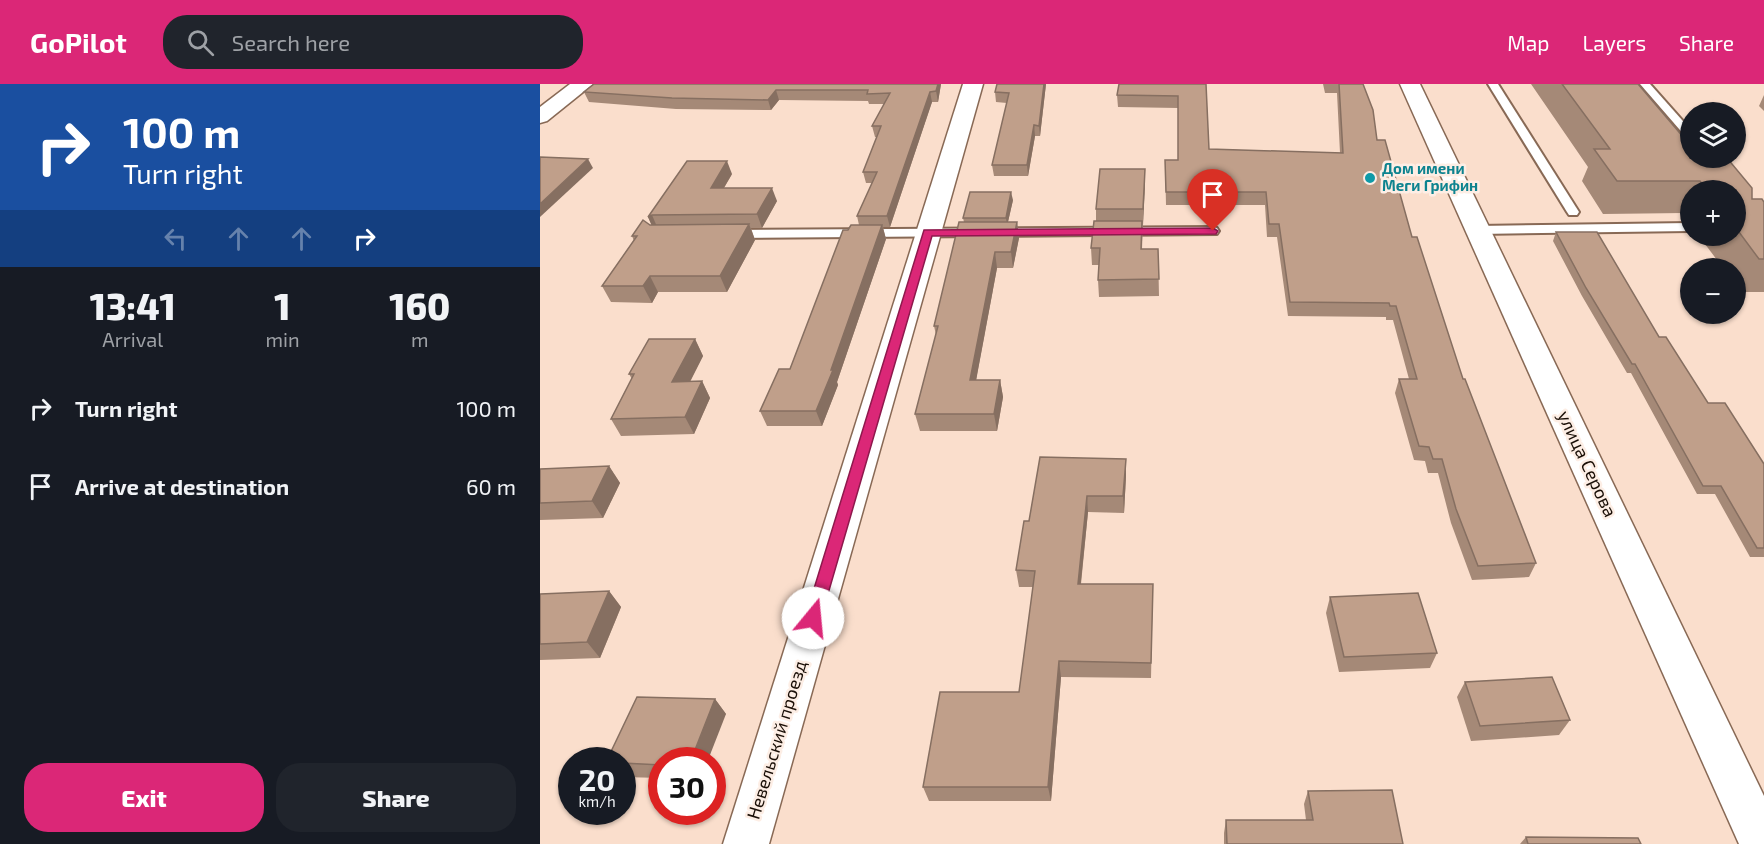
<!DOCTYPE html>
<html lang="en">
<head>
<meta charset="utf-8">
<style>
  :root { --surface:#171b24; --page:#20242c; --text:#f1f3f6; --muted:#9ea1a6; --accent:#db2777 }
  body { margin:0; font-family:"Exo 2",sans-serif; background:var(--page); color:var(--text); height:100vh; display:flex; flex-direction:column; font-size:22px; white-space:nowrap }
  * { box-sizing:border-box; margin:0 }
  p { font-size:20px; color:var(--muted) }
  .icon { flex:none; width:33px; height:33px; fill:none; stroke:currentColor; stroke-width:2; stroke-linecap:round; stroke-linejoin:round }
  .map { position:relative; flex:1; overflow:hidden }
  .side { display:flex; flex-direction:column; background:var(--surface); width:540px }
  .side>* { flex:none }
  .hud { background:#1a4fa0; color:#fff; overflow:hidden }
  .fabs { position:absolute; left:1140px; top:18px; display:grid; gap:12px }
  .fabs a { display:grid; place-items:center; width:66px; height:66px; border-radius:50%; background:var(--surface); box-shadow:0 2px 4px #0004; font-size:30px }
  .speed { position:absolute; left:18px; top:663px; display:flex; gap:12px; font-size:30px; font-weight:700; text-align:center }
  .speed>* { display:grid; place-content:center; width:78px; height:78px; border-radius:50%; background:var(--surface); box-shadow:0 2px 4px #0004; line-height:1 }
  .speed small { font-size:15px; font-weight:400 }
  .speed .limit { border:9px solid #d22; background:#fff; color:#111 }
  .pin { position:absolute; display:grid; place-items:center; width:51px; height:51px; color:#fff; margin:-62px -26px; border-radius:50% 50% 50% 0; rotate:-45deg; box-shadow:0 0 6px #0007 }
  .pin .icon { rotate:45deg }
  .me { position:absolute; width:66px; margin:-33px; rotate:17deg; stroke-linejoin:round; filter:drop-shadow(0 0 4px #0008) }
  .turn { display:flex; align-items:center; gap:21px; height:126px; padding:0 24px; font-size:27px }
  .turn .icon { width:78px; height:78px; stroke-width:2.5 }
  .turn b { display:block; font-size:42px; line-height:51px }
  .lanes { display:flex; align-items:center; height:57px; padding:0 24px; background:#0003; justify-content:center; gap:30px; direction:ltr }
  .lanes .off { opacity:.35 }
  .eta { display:flex; justify-content:space-evenly; align-items:center; height:102px; text-align:center }
  .eta b { font-size:36px; font-weight:800; line-height:42px }
  .primary-button { display:flex; gap:12px; margin-top:auto; padding:12px 24px }
  .primary-button a { flex:1; height:69px; border-radius:24px; background:var(--accent); color:#fff; font-size:24px; font-weight:800; line-height:69px; text-align:center }
  .primary-button a+a { background:var(--page); color:var(--text) }
  ul { padding:0; list-style:none }
  li { display:flex; align-items:center; gap:18px; height:78px; padding:0 24px }
  li div { flex:1 }
  li b { display:block; font-size:22px }
  li em { font-style:normal }
  header { display:flex; align-items:center; gap:36px; box-sizing:border-box; height:84px; padding:0 30px; background:var(--accent); color:#fff }
  header strong { font-size:28px }
  nav { display:flex; gap:33px; margin-inline-start:auto; font-size:21px }
  .search { width:420px; height:54px; background:var(--page); display:flex; align-items:center; gap:15px; box-sizing:border-box; padding:0 21px; border-radius:24px; color:var(--muted); font-size:22px }
  main { display:flex; flex:1; min-height:0 }
  .map>svg:first-child { display:block }
  .lines { fill:none; stroke-linecap:round; stroke-linejoin:round }
  .lane-casing { stroke:#886955; stroke-width:4 }
  .street-casing { stroke:#886955; stroke-width:3 }
  .secondary-casing { stroke:#886955; stroke-width:3 }
  .lane { fill:#fff; fill-rule:evenodd }
  .street { fill:#fff; fill-rule:evenodd }
  .secondary { fill:#fff; fill-rule:evenodd }
  .wall { fill:#a58977 }
  .shaded-wall { fill:#866f61 }
  .building { fill:#c09f8a; stroke:#866f61; stroke-width:1.5 }
  .route { fill:#db2777; stroke:#8e194d; stroke-width:1.5 }
  .culture-dot { fill:#0f9aa8; stroke:#fdeee5; stroke-width:2 }
  .labels { text-anchor:middle; stroke-width:5; stroke-linejoin:round; paint-order:stroke }
  .far-culture-label { font-size:15px; font-weight:bold; fill:#0d838f; stroke:#fdeee5; text-anchor:start }
  .street-label { font-size:18px; fill:#1a0f07; stroke:#fdeee5 }
</style>
</head>
<body>
<header>
<strong>GoPilot</strong>
<div class="search"><svg class="icon" aria-label="search" viewBox="0 0 24 24"><circle cx="10" cy="10" r="6"/><path d="M15 15l6 6"/></svg>Search here</div>
<nav><a>Map</a><a>Layers</a><a>Share</a></nav>
</header>
<main>
<section class="side">
<div class="hud">
<div class="turn"><svg class="icon" aria-label="right" viewBox="0 0 24 24"><path d="M7 20v-9h11M14 6l5 5-5 5"/></svg><div><b>100 m</b>Turn right</div></div>
<div class="lanes"><svg class="icon off" aria-label="left" viewBox="0 0 24 24"><path d="M17 20v-9H6M10 6l-5 5 5 5"/></svg><svg class="icon off" aria-label="ahead" viewBox="0 0 24 24"><path d="M12 20V5M6 11l6-6 6 6"/></svg><svg class="icon off" aria-label="ahead" viewBox="0 0 24 24"><path d="M12 20V5M6 11l6-6 6 6"/></svg><svg class="icon" aria-label="right" viewBox="0 0 24 24"><path d="M7 20v-9h11M14 6l5 5-5 5"/></svg></div>
</div>
<div class="eta">
<div><b>13:41</b><p>Arrival</p></div>
<div><b>1</b><p>min</p></div>
<div><b>160</b><p>m</p></div>
</div>
<ul>
<li><svg class="icon" aria-label="right" viewBox="0 0 24 24"><path d="M7 20v-9h11M14 6l5 5-5 5"/></svg><div><b>Turn right</b></div><em>100 m</em></li>
<li><svg class="icon" aria-label="arrive" viewBox="0 0 24 24"><path d="M6 21V4h12l-3 4 3 4H6"/></svg><div><b>Arrive at destination</b></div><em>60 m</em></li>
</ul>
<div class="primary-button"><a>Exit</a><a>Share</a></div>
</section>
<div class="map">
<svg width="1224" height="760" viewBox="0 0 1224 760">
  <rect width="100%" height="100%" fill="#fadecc"/>
  <g class="lines">
    <!-- lane casing -->
    <g class="lane-casing">
      <g id="lane">
        <path d="M948,0H958L1039,128L1037,131H1029L1027,128Z"/>
        <path d="M1100,0H1110L1150,45V54L1146,53Z"/>
        <path d="M1150,139V147L938,150L932,146L938,142Z"/>
        <path d="M673,143L677,144L679,147L677,150L191,154L185,150L191,146Z"/>
      </g>
    </g>
    <!-- street casing -->
    <g class="street-casing">
      <g id="street">
        <path d="M30,0H53L7,37L0,39V23Z"/>
        <path d="M423,0H443L229,760H183Z"/>
      </g>
    </g>
    <!-- secondary casing -->
    <g class="secondary-casing">
      <path id="secondary" d="M860,0H880L1224,712V760H1199Z"/>
    </g>
    <!-- lane -->
    <use href="#lane" class="lane"/>
    <!-- street -->
    <use href="#street" class="street"/>
    <!-- secondary -->
    <use href="#secondary" class="secondary"/>
  </g>
  <!-- wall -->
  <g class="wall">
    <path d="M401,0L398,18H392L350,143H343L346,155L297,298L298,301L282,342H227L220,327L250,285L308,146L319,141L317,132L332,99H326L323,88L337,53H335L332,42L344,20H329L328,17L239,16L231,26L136,25L49,18L44,8Z"/>
    <path d="M457,0H506L500,52H495L488,92H454L452,81L467,19L456,18L455,8Z"/>
    <path d="M666,0L669,65L800,69L797,9H785L783,0H823L837,56L923,295L996,479L989,493L932,496L911,439L898,389H888L885,377L874,376L855,309L859,295H869L853,236H846V233L748,232L737,153H727L725,121H626L625,76H638V24L578,23L577,11Z"/>
    <path d="M991,0H1098L1150,74L1212,115L1224,118V208H1199L1196,203V184H1183L1159,152H1196V106H1150V139L1144,129L1063,130L1042,97L1048,83Z"/>
    <path d="M1224,11V27L1219,22Z"/>
    <path d="M605,85L602,165H618L619,212L559,213L558,196L559,181H552L551,164L556,137V125Z"/>
    <path d="M192,90L184,104L237,117L222,144H211L215,156L187,208H118L112,219L71,218L62,202L94,157L92,152L112,141L108,133Z"/>
    <path d="M473,116L468,138H477L479,154L473,184H457L436,296H460L463,313L457,347H380L375,330L396,251L394,242L424,138L423,134Z"/>
    <path d="M1016,148L1119,253L1168,319L1224,380V473H1210L1175,410H1157L1091,289H1087L1042,212L1013,157Z"/>
    <path d="M155,255L163,272L150,298L162,297L170,314L154,350L81,352L71,335L92,295L89,290Z"/>
    <path d="M69,382L80,399L63,434L0,436V385Z"/>
    <path d="M586,392L584,429L548,428L541,500H613L611,594L521,593L511,717H389L383,703L479,608L493,503H479L476,486L489,437Z"/>
    <path d="M69,507L81,523L60,574L0,576V510Z"/>
    <path d="M790,513L897,569L890,584L799,588L786,529Z"/>
    <path d="M925,598L1030,636L1019,651L931,657L917,613Z"/>
    <path d="M175,615L186,630L122,676V694L82,693V676Z"/>
    <path d="M768,707L863,760H684V749L686,736H766L764,720Z"/>
    <path d="M986,753L1101,760H980Z"/>
  </g>
  <!-- shaded-wall -->
  <g class="shaded-wall">
    <path d="M398,0H401L398,18L396,7Z"/>
    <path d="M504,0H506L500,52L499,42Z"/>
    <path d="M236,6L239,16L231,26L228,16Z"/>
    <path d="M390,8L392,18L350,143L347,132Z"/>
    <path d="M494,41L495,52L488,92L487,81Z"/>
    <path d="M48,75L53,84L0,133V120Z"/>
    <path d="M187,77L192,90L176,117L171,104Z"/>
    <path d="M605,85V101L603,141V125Z"/>
    <path d="M232,104L237,117L222,144L217,130Z"/>
    <path d="M471,108L473,116L467,142L466,134Z"/>
    <path d="M112,131L118,145L114,147L108,133Z"/>
    <path d="M477,138L479,154L473,184L471,168Z"/>
    <path d="M209,140L215,156L187,208L180,192Z"/>
    <path d="M342,141L346,155L297,298L298,301L282,342L276,327Z"/>
    <path d="M455,168L457,184L433,313L430,296Z"/>
    <path d="M110,192L118,208L112,219L103,202Z"/>
    <path d="M155,255L163,272L141,315L132,298Z"/>
    <path d="M460,296L463,313L457,347L454,330Z"/>
    <path d="M162,297L170,314L154,350L145,333Z"/>
    <path d="M586,375V392L584,429L583,412Z"/>
    <path d="M69,382L80,399L63,434L52,417Z"/>
    <path d="M547,412L548,428L539,516L538,500Z"/>
    <path d="M69,507L81,523L60,574L47,558Z"/>
    <path d="M519,577L521,593L511,717L508,703Z"/>
    <path d="M175,615L186,630L168,676H151Z"/>
  </g>
  <!-- building -->
  <g class="building">
    <path d="M54,0H398L396,7L390,8L347,132H317L337,88H323L341,42H332L350,9L327,10L328,6H236L228,16L132,14L44,8Z"/>
    <path d="M457,0H504L499,42L494,41L487,81H452L469,9L455,8Z"/>
    <path d="M579,0H666L669,65L803,69L799,0H823L833,26L837,56H845L872,153H877L923,295H925L996,479L938,482L916,425L902,375H893L889,363L879,362L859,295H877L856,222H850L849,219L750,218L739,140H729L726,108H626L625,76H638V12L577,11Z"/>
    <path d="M1022,0H1098L1150,61V74H1187L1212,104V115H1222L1224,118V175H1219L1196,144V106H1167L1160,97H1077L1054,65H1070Z"/>
    <path d="M0,73L48,75L0,120Z"/>
    <path d="M147,77H187L171,104H232L217,130L112,131L108,133Z"/>
    <path d="M560,85H605L603,125H556Z"/>
    <path d="M430,108H471L466,134H423Z"/>
    <path d="M103,136L110,141L209,140L180,192H110L103,202H62L97,152H92Z"/>
    <path d="M554,137H602L601,165H618L619,195L558,196L560,164H551Z"/>
    <path d="M419,138H477L471,168H455L430,296H460L454,330H375L398,242H394Z"/>
    <path d="M311,141H342L291,286H293L276,327H220L239,285H250L303,146H308Z"/>
    <path d="M1016,148H1057L1119,253H1126L1168,319H1185L1224,380V464H1217L1181,402H1163L1095,280H1092L1046,204Z"/>
    <path d="M109,255H155L132,298L162,297L145,333L71,335L94,290H89Z"/>
    <path d="M500,373L586,375L583,412H547L538,500H613L611,579L519,577L508,703H383L400,608H479L495,487L476,486L484,437H489Z"/>
    <path d="M69,382L52,417L0,419V385Z"/>
    <path d="M69,507L47,558L0,560V510Z"/>
    <path d="M878,509L897,569L804,573L790,513Z"/>
    <path d="M1012,593L1030,636L940,642L925,598Z"/>
    <path d="M97,613L175,615L151,676H122V681L82,679V676H67Z"/>
    <path d="M852,706L863,760H687L686,736H773L768,707Z"/>
    <path d="M986,753L1098,754L1101,760H988Z"/>
  </g>
  <!-- route -->
  <path class="route" d="M673,144L678,147L676,150L392,152L281,534L279,538L273,540L267,538L265,534L384,146Z"/>
  <!-- markers -->
  <circle class="culture-dot" cx="830" cy="94" r="6"/>
  <g class="labels">
    <!-- far-culture labels -->
    <g class="far-culture-label">
      <text x="842" y="90">Дом имени<tspan x="842" dy="17">Меги Грифин</tspan></text>
    </g>
    <!-- street labels -->
    <g class="street-label">
      <text transform="translate(1047 380) rotate(65)" y="6">улица Серова</text>
      <text transform="translate(237 656) rotate(-73)" y="6">Невельский проезд</text>
    </g>
  </g>
</svg>
<div class="fabs">
<a><svg class="icon" aria-label="layers" viewBox="0 0 24 24"><path d="M12 4l9 5-9 5-9-5zM3 14l9 5 9-5"/></svg></a>
<a>+</a>
<a>−</a>
</div>
<div class="speed"><div>20<small>km/h</small></div><div class="limit">30</div></div>
<div class="pin" style="left:673px;top:147px;background:#d93025"><svg class="icon" aria-label="arrive" viewBox="0 0 24 24"><path d="M6 21V4h12l-3 4 3 4H6"/></svg></div>
<svg class="me" style="left:273px;top:534px" viewBox="-20 -20 40 40"><circle r="19" fill="#fff"/><path d="M0-13L10 11 0 6-10 11z" fill="#db2777"/></svg>
</div>
</main>
</body>
</html>
